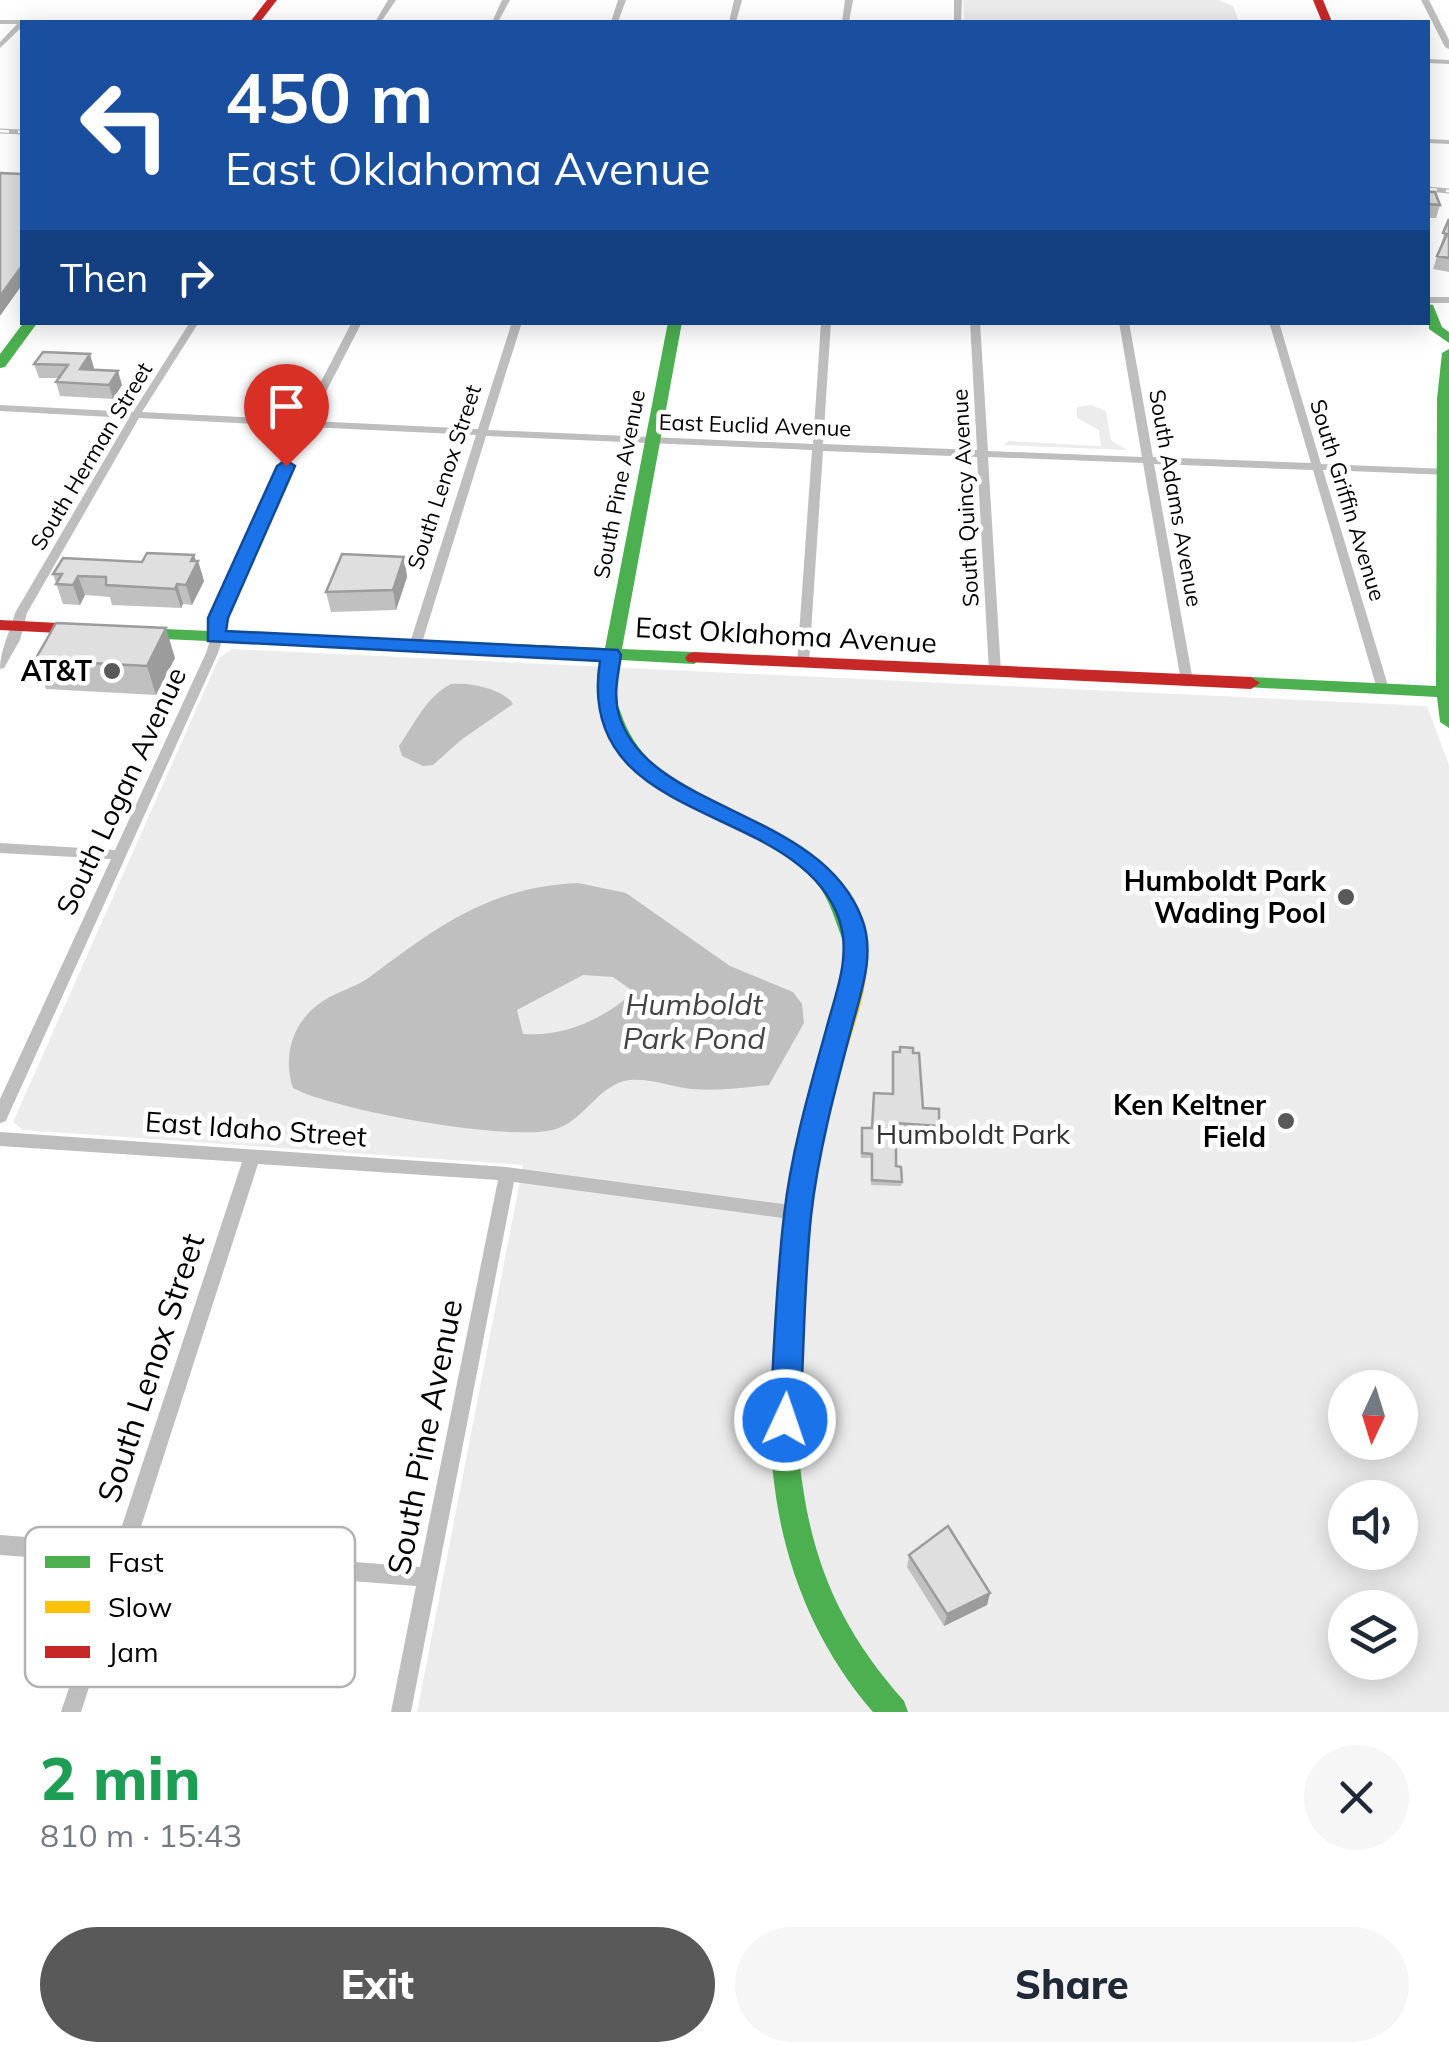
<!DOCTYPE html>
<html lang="en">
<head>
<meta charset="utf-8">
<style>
  :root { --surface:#fff; --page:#f6f6f7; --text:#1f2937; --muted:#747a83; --accent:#595959 }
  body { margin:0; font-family:Mulish,sans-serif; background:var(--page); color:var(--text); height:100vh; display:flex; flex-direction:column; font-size:38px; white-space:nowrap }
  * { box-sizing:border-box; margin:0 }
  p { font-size:32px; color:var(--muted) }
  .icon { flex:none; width:55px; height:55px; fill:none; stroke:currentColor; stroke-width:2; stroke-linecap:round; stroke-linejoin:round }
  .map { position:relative; height:1712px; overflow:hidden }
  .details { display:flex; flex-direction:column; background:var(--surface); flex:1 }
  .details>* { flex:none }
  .guide { position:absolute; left:20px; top:20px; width:1410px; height:305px; border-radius:0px; box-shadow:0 5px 25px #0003; background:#1a4fa0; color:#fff; overflow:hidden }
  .needle { width:65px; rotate:184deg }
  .tools { position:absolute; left:1328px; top:1370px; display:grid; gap:20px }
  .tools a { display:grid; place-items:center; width:90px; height:90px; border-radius:50%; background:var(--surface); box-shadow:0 5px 25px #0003; font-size:50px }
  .pin { position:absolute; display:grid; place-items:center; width:85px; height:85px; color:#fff; margin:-102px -42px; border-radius:50% 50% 50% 0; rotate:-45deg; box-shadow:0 0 10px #0007 }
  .pin .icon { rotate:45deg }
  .me { position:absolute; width:110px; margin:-55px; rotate:3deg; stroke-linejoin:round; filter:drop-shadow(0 0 8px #0008) }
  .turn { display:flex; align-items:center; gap:35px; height:210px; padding:0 40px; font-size:45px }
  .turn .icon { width:130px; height:130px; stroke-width:2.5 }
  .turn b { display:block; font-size:70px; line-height:85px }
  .then { display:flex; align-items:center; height:95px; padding:0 40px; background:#0003; gap:20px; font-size:38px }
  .round { display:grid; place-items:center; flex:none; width:105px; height:105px; border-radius:52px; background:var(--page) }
  .headline { display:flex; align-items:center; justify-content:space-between; height:170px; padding:0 40px }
  h1 { font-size:60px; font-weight:800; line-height:75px; color:#1e9e55 }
  .cta { display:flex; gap:20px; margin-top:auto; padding:20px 40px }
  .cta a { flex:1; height:115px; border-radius:60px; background:var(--accent); color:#fff; font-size:40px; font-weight:800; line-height:115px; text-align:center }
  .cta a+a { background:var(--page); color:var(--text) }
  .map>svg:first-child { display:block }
  .green { fill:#ececec; fill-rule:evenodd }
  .water { fill:#bfbfbf; fill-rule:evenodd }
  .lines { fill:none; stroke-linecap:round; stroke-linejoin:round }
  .street { fill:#bebebe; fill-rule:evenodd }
  .fast { fill:#4caf50; fill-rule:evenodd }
  .slow { fill:#ffc107; fill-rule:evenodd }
  .jam { fill:#c62828; fill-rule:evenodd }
  .rail-casing { stroke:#bebebe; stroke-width:5 }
  .rail { stroke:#fff; stroke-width:2.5; stroke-dasharray:9; stroke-linecap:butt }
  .wall { fill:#c0c0c0 }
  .shaded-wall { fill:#9c9c9c }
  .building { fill:#dfdfdf; stroke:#9c9c9c; stroke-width:2.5 }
  .route { fill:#1a73e8; stroke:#114b97; stroke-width:2.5 }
  .poi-dot { fill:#595959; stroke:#fff; stroke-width:4 }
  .labels { text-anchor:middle; stroke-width:9; stroke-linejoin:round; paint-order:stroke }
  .far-street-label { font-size:22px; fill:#000; stroke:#fff }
  .street-label { font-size:28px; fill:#000; stroke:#fff }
  .poi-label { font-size:28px; font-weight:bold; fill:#000; stroke:#fff; text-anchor:end }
  .park-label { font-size:28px; fill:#333; stroke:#fff }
  .water-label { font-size:30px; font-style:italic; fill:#444; stroke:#fff }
  .near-street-label { font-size:32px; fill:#000; stroke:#fff }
  .key { fill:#fff; stroke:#b2b2b2; stroke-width:2.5 }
  .key-label { font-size:28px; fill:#000 }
</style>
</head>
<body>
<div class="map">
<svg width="1449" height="1712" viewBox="0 0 1449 1712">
  <rect width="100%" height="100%" fill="#fff"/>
  <!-- green -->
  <g class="green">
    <path d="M963,0H1219L1233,6L1239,22H964Z"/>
    <path d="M1091,405L1106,411L1111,440L1127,450L1003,445L1009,441L1101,446L1099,430L1077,418V407Z"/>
    <path d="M232,649L1427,706L1449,765V1712H417L523,1165L23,1130L13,1122L219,658ZM1345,1388H1400V1442H1345ZM1345,1498H1400V1552H1345ZM1345,1608H1400V1662H1345Z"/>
  </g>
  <!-- water -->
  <g class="water">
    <path d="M451,684C469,682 504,689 513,704L461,740L433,765L423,766L402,756L399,746C415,723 426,697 451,684Z"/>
    <path d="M578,883L626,893L730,966L793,992L802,1004L804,1023L769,1085C744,1088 718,1091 692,1089C672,1087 644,1076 624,1081C596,1089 584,1120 556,1129C514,1143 333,1110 293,1088C282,1056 293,1020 323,1001C338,991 357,987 371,976C439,925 490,887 578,883ZM583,975L613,977L634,992C603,1019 565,1037 523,1034L517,1010Z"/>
  </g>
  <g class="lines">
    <!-- street -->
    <g class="street">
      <path d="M388,0H396L381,22H375Z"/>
      <path d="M502,0H510L498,22H492Z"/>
      <path d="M618,0H626L618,22H611Z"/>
      <path d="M734,0H742L736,22H729Z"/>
      <path d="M845,0H853L849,22H842Z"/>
      <path d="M954,0H962L961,22H954Z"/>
      <path d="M1421,0H1429L1449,40V49L1445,47Z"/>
      <path d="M0,20H25L29,22H22V27L0,48V42L17,24H0Z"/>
      <path d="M1428,59L1449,60V64L1428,63Z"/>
      <path d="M1428,139L1449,140V144L1428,143Z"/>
      <rect x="1428" y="297" width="21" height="6"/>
      <path d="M190,322H199L142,412L301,420L352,322H362L311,421L478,429L512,322H522L488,430L813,444L821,322H831L823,444L977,450L970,322H980L988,451L1142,457L1119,322H1129L1153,457L1311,463L1269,322H1279L1321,464L1449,469V475L1323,470L1389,689L1383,693L1377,689L1313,470L1154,464L1193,681L1187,685L1181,681L1143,463L988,457L1001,672L995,676L989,672L977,457L823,451L809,663L803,667L797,663L812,450L486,436L421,646L415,650L409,646L476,435L308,427L280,484L244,570L218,653L8,1116L6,1121L0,1123V1099L111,859L0,853V843L115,850L206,653L232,570L269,484L298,426L139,418L27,613L20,640L4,668L0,669C0,650 10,632 15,613L129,418L0,411V405L133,412Z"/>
      <path d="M0,1132L507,1167L798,1206L804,1208L806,1213L804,1218L798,1220L514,1182L411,1712H391L416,1586L129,1564L81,1712H61L110,1563L0,1555V1535L116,1544L242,1162L0,1146ZM258,1164L498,1180L420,1567L135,1545Z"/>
    </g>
    <!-- fast -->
    <g class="fast">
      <path d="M1428,304L1433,305L1442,327L1449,332V343L1429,329Z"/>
      <path d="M24,322H38L5,367L0,368V354Z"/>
      <path d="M668,322H682L622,649L694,652L703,658L694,664L620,660C618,670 615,681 615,691C614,698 618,706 621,713C650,802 763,809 824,866C848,888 857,917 867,947L863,953H849C835,927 833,900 812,878C750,815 636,812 604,719C601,710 596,699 597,690C597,680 601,669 602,659L142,638L133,633L142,628L605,648Z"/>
      <path d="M1449,349V728L1440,722L1437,697L1245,687L1242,683L1251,677L1436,686L1437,399L1442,353Z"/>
      <path d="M785,1432L794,1436L798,1445C807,1550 834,1622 904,1701L908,1712H873C820,1651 788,1577 776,1497C774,1478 768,1453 776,1436Z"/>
    </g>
    <!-- slow -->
    <path class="slow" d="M856,939L863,941C878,974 846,1047 836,1082C803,1198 797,1325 798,1445L794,1454L785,1458L776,1454C765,1431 772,1396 772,1370C775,1281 787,1190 807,1103C820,1050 843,1002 845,947L849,941Z"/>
    <!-- jam -->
    <g class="jam">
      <path d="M267,0H277L260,22H250Z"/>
      <path d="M1313,0H1323L1332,22H1322Z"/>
      <path d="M0,620L78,624L87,629L78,634L0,630Z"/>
      <path d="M694,652L1251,677L1260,683L1251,689L688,662L685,658L688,654Z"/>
    </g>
    <!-- rail casing -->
    <g class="rail-casing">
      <g id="rail">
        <path d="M0,131L22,132"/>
        <path d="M1428,189L1449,191"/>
      </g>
    </g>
    <!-- rail -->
    <use href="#rail" class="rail"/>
  </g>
  <!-- wall -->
  <g class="wall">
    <path d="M1428,192L1440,205L1436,218H1428Z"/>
    <path d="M1449,219V272L1433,269Z"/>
    <path d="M90,354L93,370L122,385L113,399L60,396L56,382L59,378H39L34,364Z"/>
    <path d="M404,557L407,577L396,610L331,612L326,592Z"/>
    <path d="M198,561L204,581L192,605L183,604L181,608L112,605L110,597L85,595L80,605L63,604L53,574L142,562Z"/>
    <path d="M175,658L156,695L46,689L35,660Z"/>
    <path d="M923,1108L939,1126V1130L896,1128V1166L902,1182L901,1186L871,1185L872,1158H861L862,1128H872Z"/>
    <path d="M909,1555L990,1593L987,1605L944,1626L907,1567Z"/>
  </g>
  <!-- shaded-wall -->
  <g class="shaded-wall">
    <path d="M22,266V285L0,316V296Z"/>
    <path d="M90,354L94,368L84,383L80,369Z"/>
    <path d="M118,371L122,385L113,399L109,385Z"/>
    <path d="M194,555L197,564L198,561L204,581L192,605L186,585L191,561Z"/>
    <path d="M404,557L407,577L396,610L393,590Z"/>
    <path d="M78,576L85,595L80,605L73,585Z"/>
    <path d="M177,584L183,604L181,608L175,589Z"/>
    <path d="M166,628L175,658L156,695L147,666Z"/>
    <path d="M990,1593L987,1605L944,1626L947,1614Z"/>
  </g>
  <!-- building -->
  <g class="building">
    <path d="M0,173L22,174V266L0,296Z"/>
    <path d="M1428,192H1435L1440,205L1428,204Z"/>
    <path d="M1449,219V258L1437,256L1447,234L1443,233Z"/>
    <path d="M43,352L90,354L80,369L118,371L109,385L56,382L68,365L34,364Z"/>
    <path d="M147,553L194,555L191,561H198L186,585L177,584L175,589L106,585V577L78,576L73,585L56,584L62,574H53L63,558L142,562Z"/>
    <path d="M342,554L404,557L393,590L326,592Z"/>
    <path d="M56,623L166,628L147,666L35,660Z"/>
    <path d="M900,1047L913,1048V1053H919L923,1108L939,1109V1126L896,1123V1166L901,1167L902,1182L872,1180V1154L862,1153V1128H872L874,1093L893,1094V1052H900Z"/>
    <path d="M948,1526L990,1593L947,1614L909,1555Z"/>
  </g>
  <!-- route -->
  <path class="route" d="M286,460L295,466L228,618L226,631L618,650L621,655C618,675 613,695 619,715C648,812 821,809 862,919C876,955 860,995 851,1030C835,1090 818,1153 811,1216C804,1283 804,1352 800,1420L795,1430L785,1435L774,1430L770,1420C774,1352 776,1283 784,1216C791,1153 809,1091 826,1030C835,995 852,956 839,919C798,800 573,829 600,661L208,641V618L277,466Z"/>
  <!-- markers -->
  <g class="poi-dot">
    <circle cx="112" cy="671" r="10"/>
    <circle cx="1346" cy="897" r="10"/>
    <circle cx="1286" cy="1121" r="10"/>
  </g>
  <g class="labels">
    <!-- far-street labels -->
    <g class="far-street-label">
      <text transform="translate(755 425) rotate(2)" y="8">East Euclid Avenue</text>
      <text transform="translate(91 456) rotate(-59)" y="8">South Herman Street</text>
      <text transform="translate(444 477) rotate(-72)" y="8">South Lenox Street</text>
      <text transform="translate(619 484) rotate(-79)" y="8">South Pine Avenue</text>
      <text transform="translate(965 498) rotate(-93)" y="8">South Quincy Avenue</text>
      <text transform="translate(1176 498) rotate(80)" y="8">South Adams Avenue</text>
      <text transform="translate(1348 500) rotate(73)" y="8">South Griffin Avenue</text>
    </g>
    <!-- street labels -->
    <g class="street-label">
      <text transform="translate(786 635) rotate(3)" y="10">East Oklahoma Avenue</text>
      <text transform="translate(121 791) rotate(-65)" y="10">South Logan Avenue</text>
      <text transform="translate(256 1129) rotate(4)" y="10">East Idaho Street</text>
    </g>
    <!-- poi labels -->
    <g class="poi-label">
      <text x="92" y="681">AT&amp;T</text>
      <text x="1326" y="891">Humboldt Park<tspan x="1326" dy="32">Wading Pool</tspan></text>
      <text x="1266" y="1115">Ken Keltner<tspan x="1266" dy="32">Field</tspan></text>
    </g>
    <!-- park labels -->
    <g class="park-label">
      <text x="973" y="1144">Humboldt Park</text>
    </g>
    <!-- water labels -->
    <g class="water-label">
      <text x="694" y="1015">Humboldt<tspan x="694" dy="34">Park Pond</tspan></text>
    </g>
    <!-- near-street labels -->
    <g class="near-street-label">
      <text transform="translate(151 1368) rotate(-72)" y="11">South Lenox Street</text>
      <text transform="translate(425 1437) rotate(-79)" y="11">South Pine Avenue</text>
    </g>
  </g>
  <!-- legend -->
  <rect x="25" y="1527" width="330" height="160" rx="15" class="key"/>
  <rect x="45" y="1556" width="45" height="12" fill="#4caf50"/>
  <rect x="45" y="1601" width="45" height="12" fill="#ffc107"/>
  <rect x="45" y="1646" width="45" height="12" fill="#c62828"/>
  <g class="key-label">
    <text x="108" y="1572">Fast</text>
    <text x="108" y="1617">Slow</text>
    <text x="108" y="1662">Jam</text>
  </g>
</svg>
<div class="tools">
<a><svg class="needle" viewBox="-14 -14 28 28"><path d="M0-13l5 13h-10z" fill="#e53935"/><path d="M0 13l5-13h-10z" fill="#747a83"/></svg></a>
<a><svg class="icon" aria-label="sound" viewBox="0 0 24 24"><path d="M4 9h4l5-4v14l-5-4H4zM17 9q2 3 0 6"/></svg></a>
<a><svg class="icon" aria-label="layers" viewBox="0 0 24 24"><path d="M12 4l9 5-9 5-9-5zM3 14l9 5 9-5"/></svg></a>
</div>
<div class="pin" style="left:286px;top:466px;background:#d93025"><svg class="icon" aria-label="arrive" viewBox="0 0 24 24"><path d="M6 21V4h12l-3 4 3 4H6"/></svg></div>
<svg class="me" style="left:785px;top:1420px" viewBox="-20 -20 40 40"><circle r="17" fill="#1a73e8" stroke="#fff" stroke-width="3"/><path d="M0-11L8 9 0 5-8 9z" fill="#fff"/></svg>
<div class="guide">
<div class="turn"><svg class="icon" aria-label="left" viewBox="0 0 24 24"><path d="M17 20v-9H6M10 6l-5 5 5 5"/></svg><div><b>450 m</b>East Oklahoma Avenue</div></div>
<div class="then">Then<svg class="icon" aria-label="right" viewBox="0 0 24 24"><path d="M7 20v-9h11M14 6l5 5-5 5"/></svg></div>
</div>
</div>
<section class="details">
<div class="headline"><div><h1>2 min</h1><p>810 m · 15:43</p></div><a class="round"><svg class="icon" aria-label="close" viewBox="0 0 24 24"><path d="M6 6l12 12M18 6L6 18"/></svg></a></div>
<div class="cta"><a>Exit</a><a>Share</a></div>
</section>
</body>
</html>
